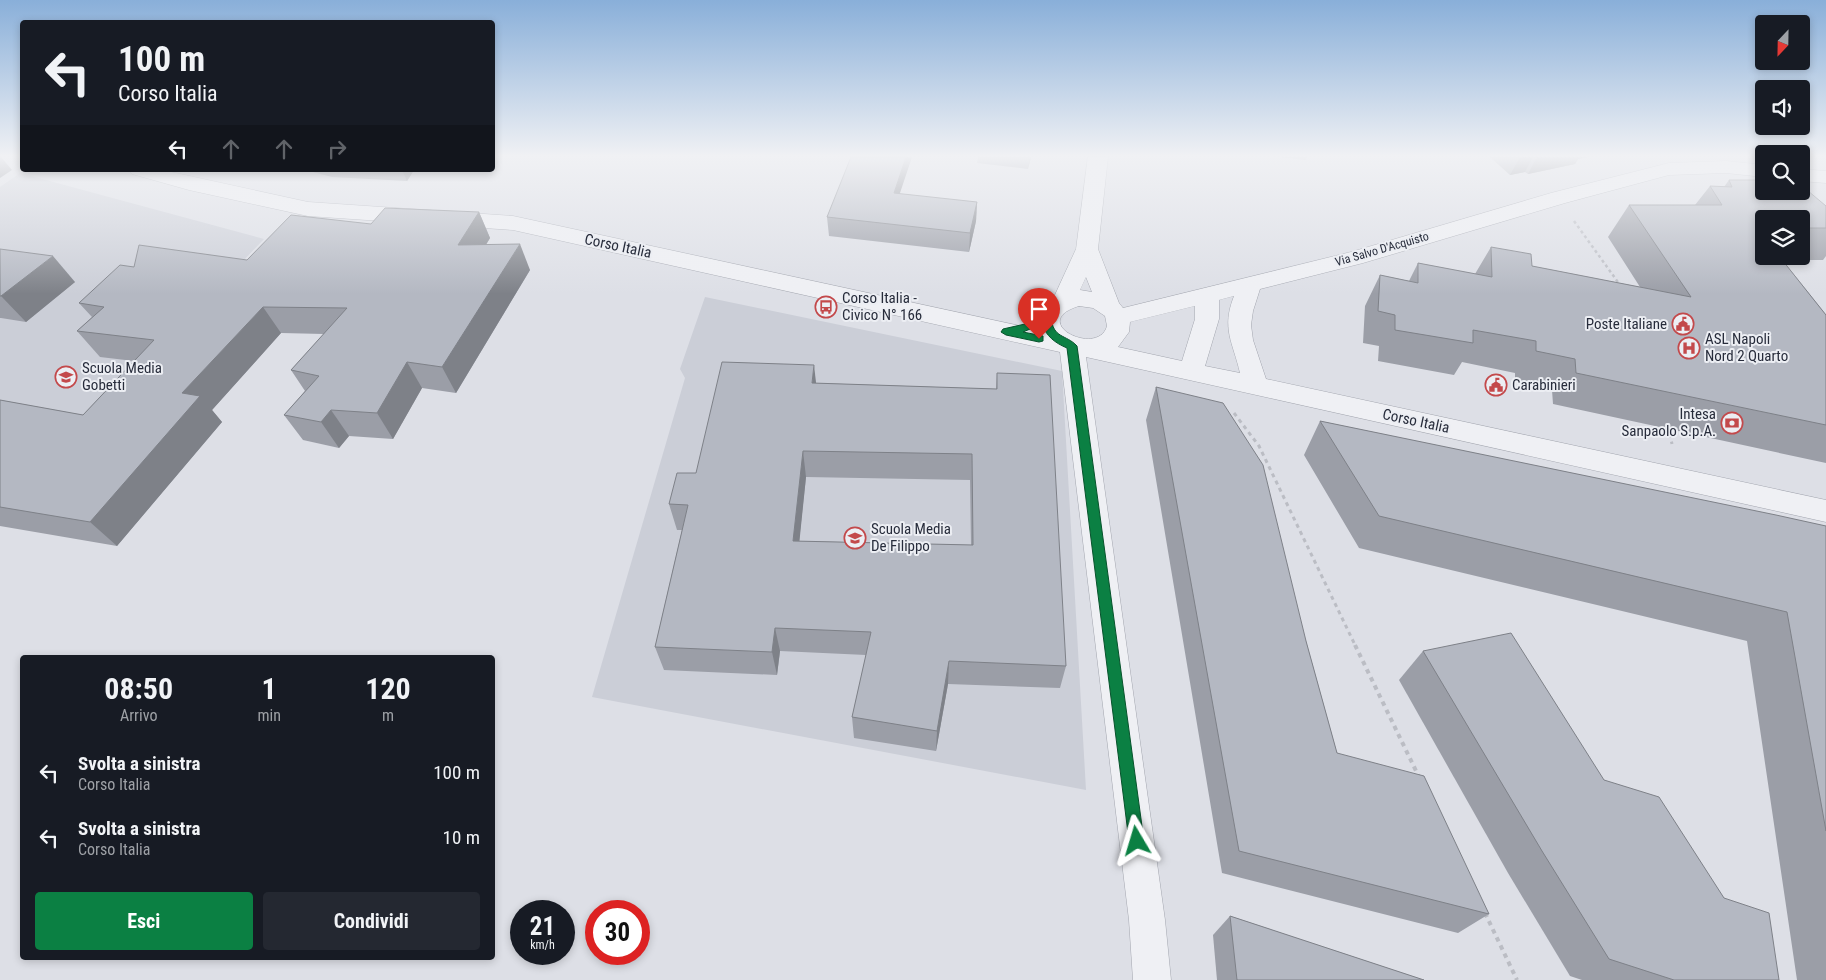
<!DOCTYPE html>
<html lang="it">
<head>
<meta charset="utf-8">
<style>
  :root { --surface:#171b24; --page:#242831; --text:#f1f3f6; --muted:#9ea1a6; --accent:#0b8043 }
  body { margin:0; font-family:"Roboto Condensed",sans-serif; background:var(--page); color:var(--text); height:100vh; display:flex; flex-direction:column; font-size:19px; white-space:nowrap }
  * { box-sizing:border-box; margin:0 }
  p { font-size:16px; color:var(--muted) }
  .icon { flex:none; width:28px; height:28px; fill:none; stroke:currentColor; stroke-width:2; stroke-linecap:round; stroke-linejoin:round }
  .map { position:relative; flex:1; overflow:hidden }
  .details { position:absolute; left:20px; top:655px; width:475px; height:305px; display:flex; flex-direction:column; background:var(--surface); border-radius:5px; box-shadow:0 2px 8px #0003 }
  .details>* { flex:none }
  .banner { position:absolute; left:20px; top:20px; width:475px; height:152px; border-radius:5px; box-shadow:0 2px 8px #0003; background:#171b24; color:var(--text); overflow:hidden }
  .needle { width:32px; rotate:202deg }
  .buttons { position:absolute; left:1755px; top:15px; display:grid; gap:10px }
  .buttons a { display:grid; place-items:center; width:55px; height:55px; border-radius:5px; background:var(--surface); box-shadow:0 2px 8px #0003; font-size:25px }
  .speed { position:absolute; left:510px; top:900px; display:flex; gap:10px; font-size:25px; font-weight:700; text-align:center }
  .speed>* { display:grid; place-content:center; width:65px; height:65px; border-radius:50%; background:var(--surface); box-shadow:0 2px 8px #0003; line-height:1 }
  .speed small { font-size:12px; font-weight:400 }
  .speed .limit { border:8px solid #d22; background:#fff; color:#111 }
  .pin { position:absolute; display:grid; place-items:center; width:42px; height:42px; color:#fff; margin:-51px -21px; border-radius:50% 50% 50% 0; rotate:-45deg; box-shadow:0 0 5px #0007 }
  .pin .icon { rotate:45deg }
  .me { position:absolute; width:55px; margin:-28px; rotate:353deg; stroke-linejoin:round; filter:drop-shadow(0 0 4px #0008) }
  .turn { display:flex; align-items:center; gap:18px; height:105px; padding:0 15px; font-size:22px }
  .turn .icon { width:65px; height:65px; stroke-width:2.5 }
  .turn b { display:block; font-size:35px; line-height:42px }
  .lanes { display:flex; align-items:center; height:48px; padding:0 15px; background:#0003; justify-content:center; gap:25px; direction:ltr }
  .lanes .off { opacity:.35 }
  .eta { display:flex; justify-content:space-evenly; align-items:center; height:85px; text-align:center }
  .eta b { font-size:30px; font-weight:700; line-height:35px }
  .primary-button { display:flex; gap:10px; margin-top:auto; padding:10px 15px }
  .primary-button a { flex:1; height:58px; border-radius:5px; background:var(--accent); color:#fff; font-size:20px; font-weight:700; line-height:58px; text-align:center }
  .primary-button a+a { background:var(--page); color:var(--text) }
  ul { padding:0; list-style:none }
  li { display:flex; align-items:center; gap:15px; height:65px; padding:0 15px }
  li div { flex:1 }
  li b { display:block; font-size:19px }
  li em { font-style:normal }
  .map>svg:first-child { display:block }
  .built { fill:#cbced7 }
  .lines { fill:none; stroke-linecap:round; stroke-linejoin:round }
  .minor-casing { stroke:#a3a6af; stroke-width:1 }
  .path-far2 { stroke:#bbbdc4; stroke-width:2.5; stroke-dasharray:3 3; stroke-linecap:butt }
  .path-far1 { stroke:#bbbdc4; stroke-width:3; stroke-dasharray:4 4; stroke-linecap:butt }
  .path { stroke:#bbbdc4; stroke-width:4; stroke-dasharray:4.5 4.5; stroke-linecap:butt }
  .minor { fill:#eff0f4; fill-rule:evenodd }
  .wall { fill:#9b9ea7; fill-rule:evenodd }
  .shaded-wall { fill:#7e8188 }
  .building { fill:#b4b8c2; stroke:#7e8188; fill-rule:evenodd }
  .route { fill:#0b8043; stroke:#07532c }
  .labels { text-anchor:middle; stroke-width:4; stroke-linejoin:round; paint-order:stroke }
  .far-street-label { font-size:12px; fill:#272c3b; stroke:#eceef3 }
  .street-label { font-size:15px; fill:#272c3b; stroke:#eceef3 }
  .poi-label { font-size:15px; fill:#272c3b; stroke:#eceef3; text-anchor:start }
</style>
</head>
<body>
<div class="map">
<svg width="1826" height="980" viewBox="0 0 1826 980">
  <rect width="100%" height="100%" fill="#dddfe6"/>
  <!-- built -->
  <g class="built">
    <path d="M20,173L264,239L0,515V187Z"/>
    <path d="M705,297L1062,371L1086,790L592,697L685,378L680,369Z"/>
  </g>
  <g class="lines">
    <!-- minor casing -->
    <g class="minor-casing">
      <g id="minor">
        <path d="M1088,157H1108L1098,249L1119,303L1123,308L1351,252L1551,193L1669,163L1726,161L1764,165V177L1726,173L1669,175L1565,203L1363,263L1260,289L1253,311L1251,325L1253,340L1266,379L1826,500V522L1086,357L1165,920L1171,980H1133L1129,920L1060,352L513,230L308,216L189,190L132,174L129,170H162L308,202L513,216L1039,330L1035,322L1038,312L1041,306L1054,297L1076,249ZM1086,277L1092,292L1080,290ZM1234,296C1221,329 1233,342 1240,373L1205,366L1219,319V300ZM1079,306L1093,308L1105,316L1107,326C1098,358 1026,322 1079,306ZM1195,306V319L1182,361L1118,347L1129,332L1130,322Z"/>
        <path d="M1801,169L1826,171V183L1801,181Z"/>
      </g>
    </g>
    <!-- path-far2 -->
    <path class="path-far2" d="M1574,221L1620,285"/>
    <!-- path-far1 -->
    <g class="path-far1">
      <path d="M1234,413L1259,446L1356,647"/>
      <path d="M1668,426L1672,444"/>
    </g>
    <!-- path -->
    <g class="path">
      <path d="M1355,645L1419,777"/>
      <path d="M1485,913L1517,980"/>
    </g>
    <!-- minor -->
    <use href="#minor" class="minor"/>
  </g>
  <!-- wall -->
  <g class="wall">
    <path d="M978,157H1031L1028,169L977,163Z"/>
    <path d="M1279,157H1307L1306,160Z"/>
    <path d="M1490,157H1588L1578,159L1575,164L1528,174L1525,172L1510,175Z"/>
    <path d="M305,170H414L407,181L332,177Z"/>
    <path d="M1729,180L1826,206V256L1823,260H1785L1784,262L1826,315V463L1553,404L1552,390L1515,382V373L1462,362L1454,375L1378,361L1379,346L1363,343L1365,306L1380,275L1409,281L1418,263L1475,274L1491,247L1532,266L1640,287L1608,237L1629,205H1695L1710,186L1724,187ZM1764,219H1801V256H1764Z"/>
    <path d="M977,202L976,221L969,252L829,236L827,217Z"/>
    <path d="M479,212L490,238L486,245L530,270L456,393L422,388L393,439L349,436L339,448L303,440L284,415L305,391L291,370L324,334L281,333L212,410L222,422L117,546L0,526V400L83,415L134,361L100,357L77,331L92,317L79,303L134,267L247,260L371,224Z"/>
    <path d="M0,249L75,282L26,322L1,318H0Z"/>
    <path d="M997,373L1066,666L1060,688L948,684L936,751L854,738L852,717L866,655L780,651L777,675L664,670L655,647L682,530H677L669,504L816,383L996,389ZM806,477L970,480L971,545L799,541Z"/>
    <path d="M1156,387L1306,641L1337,753L1489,914L1458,933L1222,873L1146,420Z"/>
    <path d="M1320,421L1826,526V980H1797L1747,641L1359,548L1304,455Z"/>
    <path d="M1423,651L1604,780L1724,898L1779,980H1582L1570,976L1508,873L1399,680Z"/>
    <path d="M1230,916L1424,980H1217L1213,935Z"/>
  </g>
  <!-- shaded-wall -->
  <g class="shaded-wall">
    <path d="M0,157H1L12,170L0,178Z"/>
    <path d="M906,157H912L894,211V193Z"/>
    <path d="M1030,157H1031L1028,169Z"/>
    <path d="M1520,157H1533L1525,172L1510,175Z"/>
    <path d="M1537,157H1588L1578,159L1575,164L1528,174Z"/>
    <path d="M402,170H414L407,181Z"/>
    <path d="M977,202L976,221L969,252L970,233Z"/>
    <path d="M479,212L490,238L469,271L458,245Z"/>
    <path d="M520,244L530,270L456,393L442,367Z"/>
    <path d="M53,256L75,282L26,322L1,296Z"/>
    <path d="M263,307L281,333L212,410L222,422L117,546L90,522L182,393Z"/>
    <path d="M407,362L422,388L393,439L377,413Z"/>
    <path d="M814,365L817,391L812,383Z"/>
    <path d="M331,410L349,436L339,448L321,422Z"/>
    <path d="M803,451L806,477L797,565L793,541Z"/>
    <path d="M775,628L780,651L777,675L772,652Z"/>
    <path d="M949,661L948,684L936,751L937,731Z"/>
  </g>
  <!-- building -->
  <g class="building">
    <path d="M851,157H906L894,193L977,202L970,233L827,217Z"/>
    <path d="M1729,180H1764V191H1801V185L1826,206V228H1806L1809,232L1801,233V219H1764V233H1761L1764,237V256H1779L1826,315V425L1576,373L1575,359L1536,351V341L1473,330V343L1395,330V315L1378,311L1380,275L1418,283V263L1492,277L1491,247L1531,254L1532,266L1691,297L1629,205H1722L1710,186L1732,187Z"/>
    <path d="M385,208L479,212L458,245L520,244L442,367L407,362L377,413L331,410L321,422L284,415L319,376L291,370L347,308L263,307L182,393L200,396L90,522L0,507V400L83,415L154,340L77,331L104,307L79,303L120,265L134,267L139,245L247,260L291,215L371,224Z"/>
    <path d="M0,249L53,256L1,296H0Z"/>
    <path d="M722,362L814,365L812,383L997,389V373L1050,375L1066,666L949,661L937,731L852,717L871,632L775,628L772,652L655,647L688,505L669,504L677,473H696ZM803,451L972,454L973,545L793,541Z"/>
    <path d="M1156,387L1223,403L1263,465L1306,641L1337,753L1424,776L1489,914L1239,851Z"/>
    <path d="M1320,421L1776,515L1826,526V831L1787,612L1379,516Z"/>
    <path d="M1511,633L1604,780L1659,797L1724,898L1769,913L1779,980H1674L1609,959L1542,851L1423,651Z"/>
    <path d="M1230,916L1424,980H1237Z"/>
  </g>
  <!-- sky -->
  <linearGradient id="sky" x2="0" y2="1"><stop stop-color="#89afd9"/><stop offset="0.53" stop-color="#f0f1f4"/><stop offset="1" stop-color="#f0f1f4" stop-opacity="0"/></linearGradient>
  <rect width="1826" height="294" fill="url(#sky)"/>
  <!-- route -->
  <path class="route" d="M1046,313L1051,317C1053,339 1066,334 1077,346L1144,841L1142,846L1137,848L1131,846L1129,841L1067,348C1055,343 1046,336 1042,324L1023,332L1043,336V341L1039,342L1006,335L1001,332L1003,329L1025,324Z"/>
  <!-- icons -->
  <defs>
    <g id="bus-ring" transform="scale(1.125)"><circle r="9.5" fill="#eceef3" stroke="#c3494b" stroke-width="1.5"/><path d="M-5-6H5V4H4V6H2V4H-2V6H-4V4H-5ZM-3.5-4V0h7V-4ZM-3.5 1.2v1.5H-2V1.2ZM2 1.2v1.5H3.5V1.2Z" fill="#c3494b"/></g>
    <g id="civic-ring" transform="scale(1.125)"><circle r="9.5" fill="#eceef3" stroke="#c3494b" stroke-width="1.5"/><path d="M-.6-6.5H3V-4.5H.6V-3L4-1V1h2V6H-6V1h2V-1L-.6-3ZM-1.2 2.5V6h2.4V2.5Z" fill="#c3494b"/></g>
    <g id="hospital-ring" transform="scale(1.125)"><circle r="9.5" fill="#eceef3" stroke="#c3494b" stroke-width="1.5"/><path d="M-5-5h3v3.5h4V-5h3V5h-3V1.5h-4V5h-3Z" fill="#c3494b"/></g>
    <g id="school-ring" transform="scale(1.125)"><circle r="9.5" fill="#eceef3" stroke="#c3494b" stroke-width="1.5"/><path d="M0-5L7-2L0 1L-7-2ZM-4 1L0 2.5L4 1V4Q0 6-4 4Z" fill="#c3494b"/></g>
    <g id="bank-ring" transform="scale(1.125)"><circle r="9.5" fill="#eceef3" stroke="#c3494b" stroke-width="1.5"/><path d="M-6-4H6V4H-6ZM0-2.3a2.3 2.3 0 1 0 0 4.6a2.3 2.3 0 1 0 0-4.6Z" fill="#c3494b"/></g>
  </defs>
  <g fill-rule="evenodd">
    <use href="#bus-ring" x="826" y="307"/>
    <use href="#civic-ring" x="1683" y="324"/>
    <use href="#hospital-ring" x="1689" y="348"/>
    <use href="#school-ring" x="66" y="377"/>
    <use href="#civic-ring" x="1496" y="385"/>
    <use href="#bank-ring" x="1732" y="423"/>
    <use href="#school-ring" x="855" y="538"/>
  </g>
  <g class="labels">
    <!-- far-street labels -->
    <g class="far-street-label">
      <text transform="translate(1382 249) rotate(-16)" y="4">Via Salvo D'Acquisto</text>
    </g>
    <!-- street labels -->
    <g class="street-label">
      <text transform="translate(618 246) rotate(12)" y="5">Corso Italia</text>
      <text transform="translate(1416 421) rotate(12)" y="5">Corso Italia</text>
    </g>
    <!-- poi labels -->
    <g class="poi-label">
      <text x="842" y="303">Corso Italia -<tspan x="842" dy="17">Civico N° 166</tspan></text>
      <text x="1667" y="329" text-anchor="end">Poste Italiane</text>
      <text x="1705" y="344">ASL Napoli<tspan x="1705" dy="17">Nord 2 Quarto</tspan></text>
      <text x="82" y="373">Scuola Media<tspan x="82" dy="17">Gobetti</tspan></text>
      <text x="1512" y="390">Carabinieri</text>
      <text x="1716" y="419" text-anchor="end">Intesa<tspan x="1716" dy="17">Sanpaolo S.p.A.</tspan></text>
      <text x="871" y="534">Scuola Media<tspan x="871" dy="17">De Filippo</tspan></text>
    </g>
  </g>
</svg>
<div class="buttons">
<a><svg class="needle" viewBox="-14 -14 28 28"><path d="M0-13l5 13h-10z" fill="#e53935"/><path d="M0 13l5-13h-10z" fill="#9ea1a6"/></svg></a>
<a><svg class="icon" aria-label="sound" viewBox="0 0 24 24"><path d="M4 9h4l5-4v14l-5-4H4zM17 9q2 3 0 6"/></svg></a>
<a><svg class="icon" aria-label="search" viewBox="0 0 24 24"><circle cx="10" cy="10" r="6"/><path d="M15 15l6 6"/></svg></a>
<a><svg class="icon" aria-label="layers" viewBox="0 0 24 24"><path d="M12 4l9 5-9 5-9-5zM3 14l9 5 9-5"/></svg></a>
</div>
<div class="speed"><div>21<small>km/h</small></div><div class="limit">30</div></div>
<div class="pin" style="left:1039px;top:339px;background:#d93025"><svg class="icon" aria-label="arrive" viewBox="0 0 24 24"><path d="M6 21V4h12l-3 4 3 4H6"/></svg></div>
<svg class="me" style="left:1137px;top:841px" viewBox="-20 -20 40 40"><path d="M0-17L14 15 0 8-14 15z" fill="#0b8043" stroke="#fff" stroke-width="4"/></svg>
<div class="banner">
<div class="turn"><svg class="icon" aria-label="left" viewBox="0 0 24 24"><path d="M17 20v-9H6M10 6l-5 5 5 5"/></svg><div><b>100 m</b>Corso Italia</div></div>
<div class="lanes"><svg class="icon" aria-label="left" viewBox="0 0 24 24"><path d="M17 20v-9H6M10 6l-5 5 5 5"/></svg><svg class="icon off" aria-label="ahead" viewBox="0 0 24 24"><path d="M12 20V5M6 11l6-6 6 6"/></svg><svg class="icon off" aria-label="ahead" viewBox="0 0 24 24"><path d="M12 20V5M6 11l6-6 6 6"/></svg><svg class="icon off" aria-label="right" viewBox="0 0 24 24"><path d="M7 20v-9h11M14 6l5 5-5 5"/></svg></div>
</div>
<section class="details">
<div class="eta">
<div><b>08:50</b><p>Arrivo</p></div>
<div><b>1</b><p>min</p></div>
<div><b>120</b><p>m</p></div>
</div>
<ul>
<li><svg class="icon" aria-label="left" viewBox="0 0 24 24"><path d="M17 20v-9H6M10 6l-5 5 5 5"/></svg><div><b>Svolta a sinistra</b><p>Corso Italia</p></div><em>100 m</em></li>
<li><svg class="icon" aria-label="left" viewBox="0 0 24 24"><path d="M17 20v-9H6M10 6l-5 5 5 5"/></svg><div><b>Svolta a sinistra</b><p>Corso Italia</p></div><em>10 m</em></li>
</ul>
<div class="primary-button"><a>Esci</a><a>Condividi</a></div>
</section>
</div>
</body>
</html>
